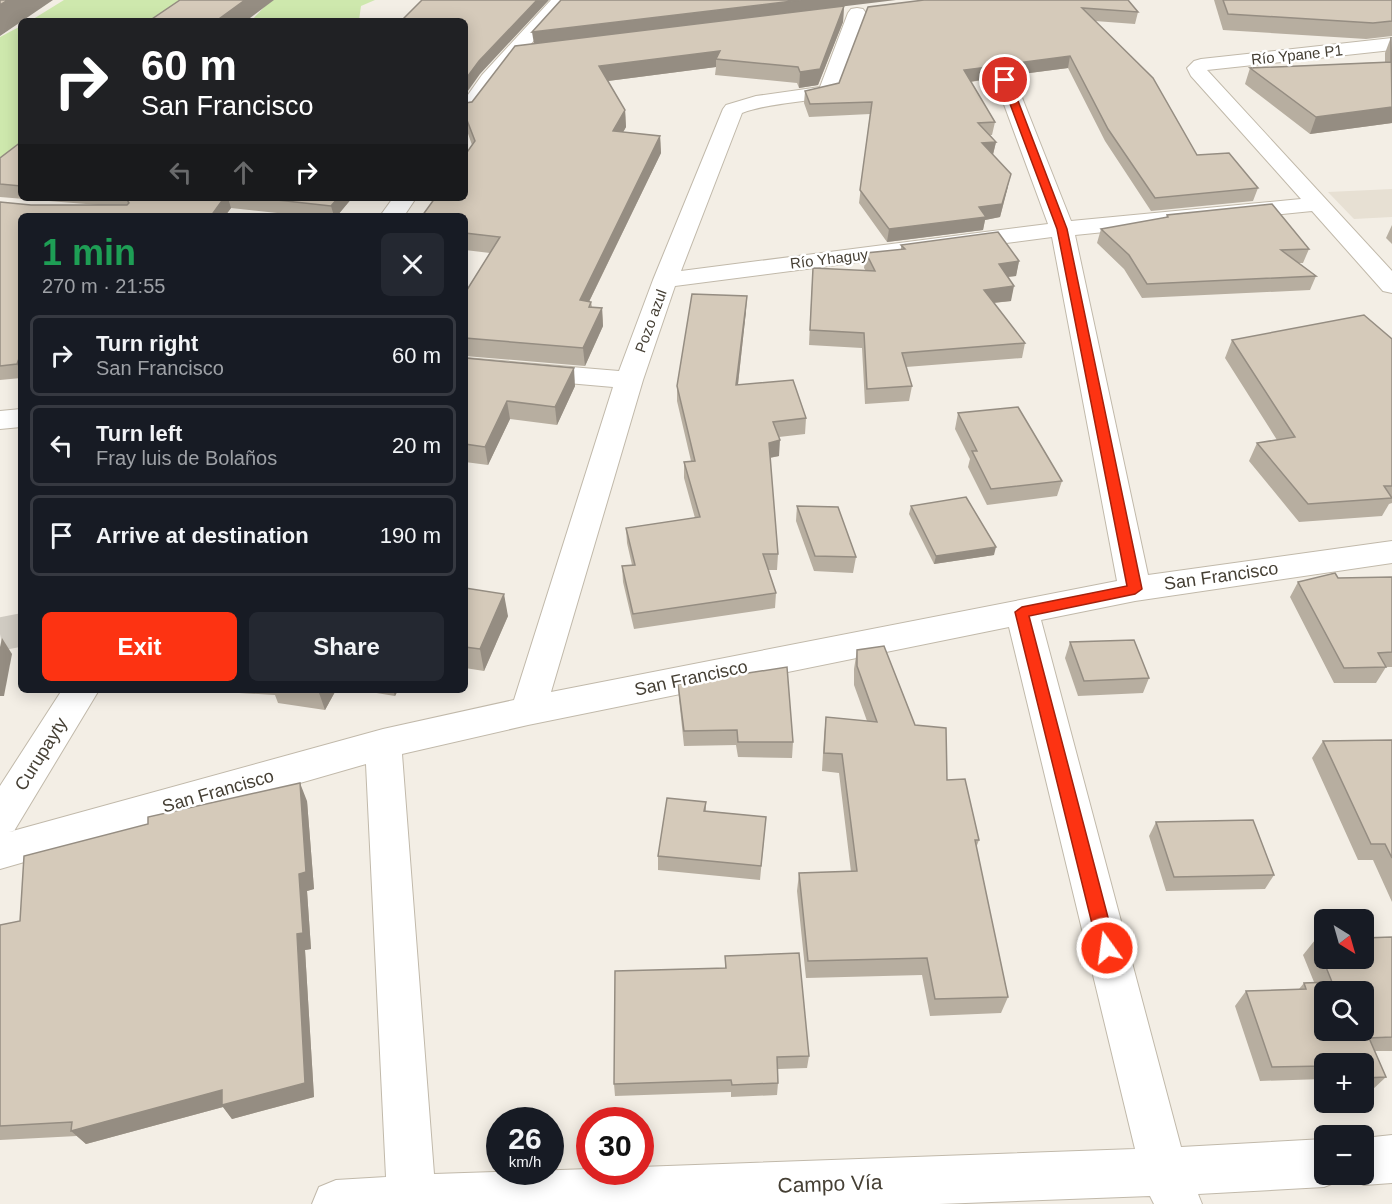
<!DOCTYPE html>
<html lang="en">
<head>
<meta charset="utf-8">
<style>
  :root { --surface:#171b24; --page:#242831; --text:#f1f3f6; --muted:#9ea1a6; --line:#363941; --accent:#fd3312 }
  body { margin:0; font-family:Helvetica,sans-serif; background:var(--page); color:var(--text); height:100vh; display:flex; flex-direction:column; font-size:22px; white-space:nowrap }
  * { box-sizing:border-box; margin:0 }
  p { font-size:20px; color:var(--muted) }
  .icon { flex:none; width:33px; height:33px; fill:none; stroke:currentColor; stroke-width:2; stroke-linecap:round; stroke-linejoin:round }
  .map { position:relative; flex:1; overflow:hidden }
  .panel { position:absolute; left:18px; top:213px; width:450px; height:480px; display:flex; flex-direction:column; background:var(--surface); border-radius:9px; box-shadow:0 3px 15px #0003 }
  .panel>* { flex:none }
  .top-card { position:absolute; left:18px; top:18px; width:450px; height:183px; border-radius:9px; box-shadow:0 3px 15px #0003; background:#202124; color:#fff; overflow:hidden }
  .needle { width:39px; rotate:143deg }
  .tools { position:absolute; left:1314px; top:909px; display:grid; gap:12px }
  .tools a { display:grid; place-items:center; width:60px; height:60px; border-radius:9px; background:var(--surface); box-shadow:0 3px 15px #0003; font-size:30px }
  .speed { position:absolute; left:486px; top:1107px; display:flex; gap:12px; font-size:30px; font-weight:700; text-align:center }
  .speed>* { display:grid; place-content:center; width:78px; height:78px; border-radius:50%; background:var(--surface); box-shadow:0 3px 15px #0003; line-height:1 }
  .speed small { font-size:15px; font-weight:400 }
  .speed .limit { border:9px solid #d22; background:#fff; color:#111 }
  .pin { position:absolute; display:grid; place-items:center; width:51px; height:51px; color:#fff; margin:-26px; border:3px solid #fff; border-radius:50%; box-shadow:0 2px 6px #0007 }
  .me { position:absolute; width:66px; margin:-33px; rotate:346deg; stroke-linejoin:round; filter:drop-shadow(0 0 4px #0008) }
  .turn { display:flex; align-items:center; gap:21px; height:126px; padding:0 24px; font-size:27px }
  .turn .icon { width:78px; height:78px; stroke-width:2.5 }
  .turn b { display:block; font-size:42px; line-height:51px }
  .lanes { display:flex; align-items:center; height:57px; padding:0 24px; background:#0003; justify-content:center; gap:30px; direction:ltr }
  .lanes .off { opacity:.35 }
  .round { display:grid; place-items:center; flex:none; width:63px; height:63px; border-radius:9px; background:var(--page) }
  .overview { display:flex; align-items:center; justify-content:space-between; height:102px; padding:0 24px }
  h1 { font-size:36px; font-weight:600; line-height:45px; color:#1e9e55 }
  .button { display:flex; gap:12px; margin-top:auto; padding:12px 24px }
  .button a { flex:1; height:69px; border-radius:9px; background:var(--accent); color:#fff; font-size:24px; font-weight:600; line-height:69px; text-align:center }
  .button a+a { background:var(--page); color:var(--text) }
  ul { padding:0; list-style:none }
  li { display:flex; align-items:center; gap:18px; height:81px; margin:0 12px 9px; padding:0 12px; border:3px solid var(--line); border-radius:9px }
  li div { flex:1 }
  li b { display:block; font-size:22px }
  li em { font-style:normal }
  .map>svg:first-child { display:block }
  .residential { fill:#e7e0d3 }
  .green { fill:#cee8ad }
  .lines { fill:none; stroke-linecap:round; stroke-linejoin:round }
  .minor-tunnel { stroke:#d0cbc2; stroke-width:33; stroke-dasharray:33 16; stroke-linecap:butt }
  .minor-casing { stroke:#c1b9aa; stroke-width:2 }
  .minor { fill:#fff; fill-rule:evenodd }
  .wall { fill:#b7aea0 }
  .shaded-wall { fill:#958d82 }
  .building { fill:#d5caba; stroke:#958d82; stroke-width:1.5; fill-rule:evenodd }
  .route { fill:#fd3312; stroke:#a4210c; stroke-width:1.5 }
  .labels { text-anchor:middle; stroke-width:5; stroke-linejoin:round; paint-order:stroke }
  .far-street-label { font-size:15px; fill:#453f34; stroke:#fff }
  .street-label { font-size:18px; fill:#453f34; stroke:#fff }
  .near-street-label { font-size:21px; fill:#453f34; stroke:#fff }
</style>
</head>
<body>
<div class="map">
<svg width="1392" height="1204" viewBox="0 0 1392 1204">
  <rect width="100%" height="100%" fill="#f3eee5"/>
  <!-- residential -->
  <path class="residential" d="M1392,189V217L1354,219L1328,192Z"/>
  <!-- green -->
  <g class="green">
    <path d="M64,0H201L187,21H30Z"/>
    <path d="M271,0H375L361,6L359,20L356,21H251Z"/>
    <path d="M21,26V148L0,171V37Z"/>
  </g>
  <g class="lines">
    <!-- minor-tunnel -->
    <path class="minor-tunnel" d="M0,634L21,630"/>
    <!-- minor casing -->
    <g class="minor-casing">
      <g id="minor">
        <path d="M551,0H570L496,83L472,117L465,119V99L482,75Z"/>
        <path d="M857,8L863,9L866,13L836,95C805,103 772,102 742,113L681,271L1048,224L995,80L998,76H1012L1015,80L1071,221L1301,199L1191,76L1187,68L1194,61L1201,59L1392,38V50L1207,70L1392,271V293L1383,291L1312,211L1075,235L1148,575L1392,541V563L1135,601L1041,620L1181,1147L1324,1139V1174H1343L1341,1180L1324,1187L1198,1194L1202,1204H1154L1150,1196L939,1204H312L319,1187L336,1180L386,1177L366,764L0,869V786L62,690H99L14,831L9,832L383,729L514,700L613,387L465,374V358L619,371L653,280L723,109L726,105L756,96L820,87L848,13L851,9ZM1052,237L1117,581L551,692L643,380L675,286ZM1009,627L1135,1149L640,1167V1172H590V1169L434,1174L402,754L528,725Z"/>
        <path d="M393,198H416L404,216H380Z"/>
        <path d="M21,409V427L0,429V411Z"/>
        <path d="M1392,1135V1183L1364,1185L1347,1178L1346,1174H1364V1138Z"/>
      </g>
    </g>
    <!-- minor -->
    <use href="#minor" class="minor"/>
  </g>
  <!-- wall -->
  <g class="wall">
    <path d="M924,0H1128L1138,12L1135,24L1095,21L1197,155L1258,188L1253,201L1151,211L1105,141L1068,68L1014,75L998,74L993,78L971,82L995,122L992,135H990L996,142L993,155L1008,187L1000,217L985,220L983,230L887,242L859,203L870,114L809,117L804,103L805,91L839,83Z"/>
    <path d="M1214,0H1392V36L1366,39L1223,30Z"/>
    <path d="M844,6L843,22L818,85L799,88L797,83L715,75L716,67L608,81L625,110L626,127L623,132L660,136L661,153L589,302H591L592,307L602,308L603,326L585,366L465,356V293L490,253L465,250V216L472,145L465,125V103Z"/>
    <path d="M1391,37L1392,123L1310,134L1245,84L1250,68L1385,62V53Z"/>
    <path d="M21,142V198H352L337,216H305L231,208L225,216H21V378L0,380V202L31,205H98L0,197V158Z"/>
    <path d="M1167,215L1309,249L1303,263H1299L1316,276L1310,290L1142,298L1124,269L1097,243L1101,229L1166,218Z"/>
    <path d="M1392,225V244L1386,238Z"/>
    <path d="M901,245L1019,261L1016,276L1008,277L1011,301L994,303L1025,343L1022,358L906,367L912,386L909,401L865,404L862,348L809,345L812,283L866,271L864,268L866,253L901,250Z"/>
    <path d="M746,311L738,385L806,418L805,434L779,437V456L770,458L778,554L777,570H768L776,593L775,608L634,629L623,582L622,566L632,565L627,543L626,528L695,518L684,478V462L691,461L677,401V386Z"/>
    <path d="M1392,339V503L1389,504L1382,516L1299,522L1249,461L1257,443L1277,440L1225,358L1232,340Z"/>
    <path d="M465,358L575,386L557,425L510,419L488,465L465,462Z"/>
    <path d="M958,413L1062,481L1057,496L987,505L968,467L970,459L955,429Z"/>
    <path d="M797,506L856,557L853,573L814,571L796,521Z"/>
    <path d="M911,506L994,555L934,564L909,514Z"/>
    <path d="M1392,577V667H1386L1376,683H1334L1290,597L1298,582L1338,578Z"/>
    <path d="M465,588L508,616L484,671L465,668Z"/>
    <path d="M1070,642L1149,678L1143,693L1078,696L1065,658Z"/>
    <path d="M857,650L915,725L947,780L979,840L976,848L1008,997L1001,1013L930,1016L922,975L806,978L797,891L799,873L851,872L839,773L822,771L824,736L826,717L867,721L854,685V669Z"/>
    <path d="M678,684L793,742L792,758L738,757L736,745L684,746L679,699Z"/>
    <path d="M188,690H336L325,710L278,703L275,695Z"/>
    <path d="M358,690H398L395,696Z"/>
    <path d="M1392,740V902L1373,860H1358L1312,758L1323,741Z"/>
    <path d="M307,801L314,889L307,891L311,949L305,950L314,1097L232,1119L223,1107L86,1144L77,1136L0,1140V925L20,921Z"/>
    <path d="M706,802V811L766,817L760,880L658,870V856Z"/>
    <path d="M1156,822L1274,875L1265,889L1166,891L1149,836Z"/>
    <path d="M1392,937V1051H1375L1386,1077L1371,1091H1364V1064H1324V1083L1323,1079L1260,1081L1235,1006L1246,991L1299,989L1304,983L1314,982L1303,955L1315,940Z"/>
    <path d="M725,956L809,1056L807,1068L778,1069V1083L777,1095L731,1097V1092L615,1096L614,1084L725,968Z"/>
  </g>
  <!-- shaded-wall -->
  <g class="shaded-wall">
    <path d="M8,0H53L0,36V5Z"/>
    <path d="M245,0H274L246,21H216Z"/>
    <path d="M537,0H549L480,74L465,95V80L479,61Z"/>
    <path d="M801,0H896L534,44L532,32Z"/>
    <path d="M844,6L843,22L818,85L799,88L800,72Z"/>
    <path d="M720,51L716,59V67L600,82L599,66Z"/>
    <path d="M1070,56L1068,68L1014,75L1017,63Z"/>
    <path d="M1000,61L998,74L993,78L962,83L964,70Z"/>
    <path d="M1392,107V123L1310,134L1316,117Z"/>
    <path d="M625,110L626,127L614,148L613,131Z"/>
    <path d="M660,136L661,153L581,318L580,300Z"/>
    <path d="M996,142L993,154L980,156L982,143Z"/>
    <path d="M1011,174L1000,217L985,220L983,230L887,242L889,229L979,207Z"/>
    <path d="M224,198H228L231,208L225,216H211Z"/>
    <path d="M338,198H352L337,216H334L331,206Z"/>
    <path d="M1019,261L1016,276L996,278L999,264Z"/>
    <path d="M1014,286L1011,301L981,304L984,290Z"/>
    <path d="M747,296L746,311L736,401V385Z"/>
    <path d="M602,308L603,326L585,366L583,348Z"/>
    <path d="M21,353V372L17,364Z"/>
    <path d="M574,368L575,386L557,425L555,407Z"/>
    <path d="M507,401L510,419L488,465L485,447Z"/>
    <path d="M780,440L779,456L768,458L769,443Z"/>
    <path d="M996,547L994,555L934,564L936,556Z"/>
    <path d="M504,594L508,616L484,671L480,649Z"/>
    <path d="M2,638L12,654L4,696H0V647Z"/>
    <path d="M318,690H336L325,710Z"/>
    <path d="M393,690H398L395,696Z"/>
    <path d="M300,783L307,801L314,889L307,891L311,949L305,950L314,1097L232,1119L223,1107L86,1144L71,1131L297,934L299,874Z"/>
  </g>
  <!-- building -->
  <g class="building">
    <path d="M0,0H8L0,5Z"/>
    <path d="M180,0H245L216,21H149Z"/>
    <path d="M422,0H537L479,61L465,80V21H401Z"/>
    <path d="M561,0H801L532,32Z"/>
    <path d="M924,0H1128L1138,12L1082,8L1153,78L1197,155L1229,153L1258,188L1155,198L1108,129L1070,56L1017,63L1000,61L996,66L964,70L995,122L978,123L996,142L982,143L1011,174L1002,204L979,207L986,217L889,229L860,190L872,102L810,104L805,91L839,83L868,7Z"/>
    <path d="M1223,0H1392V21L1373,23L1228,14Z"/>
    <path d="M844,6L820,69L800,72L798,67L716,59L720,51L599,66L625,110L613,131L660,136L580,300L591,302L589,307L602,308L583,348L465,338V293L500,237L465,233V216H422L435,198H465V155L475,141L465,115V103L472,102L515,46Z"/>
    <path d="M1391,37L1392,107L1316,117L1250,68L1391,62Z"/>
    <path d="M21,142V186L0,184V158Z"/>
    <path d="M126,198H224L211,216H21V353L17,364L0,366V202L31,205H127L129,203Z"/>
    <path d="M259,198H338L331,206Z"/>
    <path d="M1272,204L1309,249L1281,250L1316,276L1147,284L1129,255L1101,229L1168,217L1167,215Z"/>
    <path d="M998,232L1019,261L999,264L1014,286L984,290L1025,343L902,353L912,386L867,389L864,333L810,330L813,268L875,271L866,253L905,249L901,245Z"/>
    <path d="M692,294L747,296L736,385L793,380L806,418L773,422L780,440L769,443L778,554H763L776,593L633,614L622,566L635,565L626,528L700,517L684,462L695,461L677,386Z"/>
    <path d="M1364,315L1392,339V486H1384L1392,498L1308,504L1257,443L1295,437L1232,340Z"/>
    <path d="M465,358L574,368L555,407L507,401L485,447L465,444Z"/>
    <path d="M1018,407L1062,481L991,489L972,451H977L958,413Z"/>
    <path d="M966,497L996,547L936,556L911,506Z"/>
    <path d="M797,506L838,507L856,557L815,556Z"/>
    <path d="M1335,573L1338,578L1392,577V652L1378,653L1386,667L1344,668L1298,582Z"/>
    <path d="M465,588L504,594L480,649L465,647Z"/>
    <path d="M1134,640L1149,678L1084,681L1070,642Z"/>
    <path d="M884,646L915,725L946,728L947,780L965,779L979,840H975L1008,997L935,999L927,958L808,961L799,873L857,871L842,754L824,753L826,717L877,722L857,666V650Z"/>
    <path d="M787,667L793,742H738L737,730L684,731L678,684Z"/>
    <path d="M1392,740V858L1385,844H1371L1323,741Z"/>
    <path d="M300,783L306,872L299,874L303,933L297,934L305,1083L222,1105V1090L71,1131L72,1122L0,1126V925L20,921L24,856L148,824V817Z"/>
    <path d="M667,798L706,802L704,811L766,817L761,866L658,856Z"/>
    <path d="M1253,820L1274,875L1174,877L1156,822Z"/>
    <path d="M1392,937V1037L1369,1038L1386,1077L1364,1078V1064H1324V1066L1272,1067L1246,991L1306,989L1304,983L1332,982L1315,940L1324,939V958H1364V938ZM1324,992H1364V1030H1324Z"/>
    <path d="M799,953L809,1056L777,1057L778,1083L732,1085L731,1080L614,1084L615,971L726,968L725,956Z"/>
  </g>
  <!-- route -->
  <path class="route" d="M1005,78L1010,80L1067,229L1142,589L1135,594L1029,616L1116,948L1113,954L1107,956L1101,954L1098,948L1015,612L1022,607L1127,586L1057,229L1001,80Z"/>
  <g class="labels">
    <!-- far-street labels -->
    <g class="far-street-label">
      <text transform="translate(1297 55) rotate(-6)" y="5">Río Ypane P1</text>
      <text transform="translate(829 259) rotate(-7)" y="5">Río Yhaguy</text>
      <text transform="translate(651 321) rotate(-70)" y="5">Pozo azul</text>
    </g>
    <!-- street labels -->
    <g class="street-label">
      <text transform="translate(1221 576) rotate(-8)" y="6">San Francisco</text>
      <text transform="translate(691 678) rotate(-12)" y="6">San Francisco</text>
      <text transform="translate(41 754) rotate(-58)" y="6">Curupayty</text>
      <text transform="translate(218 791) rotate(-16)" y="6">San Francisco</text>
    </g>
    <!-- near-street labels -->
    <g class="near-street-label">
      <text transform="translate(830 1184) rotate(-2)" y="7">Campo Vía</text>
    </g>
  </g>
</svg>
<div class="tools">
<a><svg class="needle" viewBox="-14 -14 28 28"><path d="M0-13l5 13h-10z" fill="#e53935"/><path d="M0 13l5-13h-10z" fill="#9ea1a6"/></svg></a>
<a><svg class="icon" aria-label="search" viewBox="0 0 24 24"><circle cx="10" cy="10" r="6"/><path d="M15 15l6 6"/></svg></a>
<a>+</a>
<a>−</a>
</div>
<div class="speed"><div>26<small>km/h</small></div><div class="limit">30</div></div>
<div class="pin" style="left:1005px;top:80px;background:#d93025"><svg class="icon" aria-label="arrive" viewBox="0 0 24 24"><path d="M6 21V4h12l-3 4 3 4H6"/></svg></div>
<svg class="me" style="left:1107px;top:948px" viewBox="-20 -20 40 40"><circle r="17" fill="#fd3312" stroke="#fff" stroke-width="3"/><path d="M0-11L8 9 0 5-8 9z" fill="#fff"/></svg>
<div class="top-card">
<div class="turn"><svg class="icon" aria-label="right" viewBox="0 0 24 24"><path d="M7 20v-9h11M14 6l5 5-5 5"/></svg><div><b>60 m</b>San Francisco</div></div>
<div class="lanes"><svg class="icon off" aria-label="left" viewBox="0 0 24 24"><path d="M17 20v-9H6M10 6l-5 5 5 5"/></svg><svg class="icon off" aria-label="ahead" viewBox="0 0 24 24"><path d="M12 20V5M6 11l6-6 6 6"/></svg><svg class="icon" aria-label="right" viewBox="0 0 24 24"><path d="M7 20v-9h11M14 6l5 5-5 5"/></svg></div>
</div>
<section class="panel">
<div class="overview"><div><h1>1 min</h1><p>270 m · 21:55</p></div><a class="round"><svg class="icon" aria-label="close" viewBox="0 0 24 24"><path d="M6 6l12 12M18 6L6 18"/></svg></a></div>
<ul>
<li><svg class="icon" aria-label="right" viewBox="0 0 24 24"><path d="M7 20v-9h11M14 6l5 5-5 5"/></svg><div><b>Turn right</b><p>San Francisco</p></div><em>60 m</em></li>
<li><svg class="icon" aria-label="left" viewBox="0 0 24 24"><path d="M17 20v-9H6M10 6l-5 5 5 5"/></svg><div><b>Turn left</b><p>Fray luis de Bolaños</p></div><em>20 m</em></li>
<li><svg class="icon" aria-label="arrive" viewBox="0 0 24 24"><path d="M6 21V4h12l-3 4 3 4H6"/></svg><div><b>Arrive at destination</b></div><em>190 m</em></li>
</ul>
<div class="button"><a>Exit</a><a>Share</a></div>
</section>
</div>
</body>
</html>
